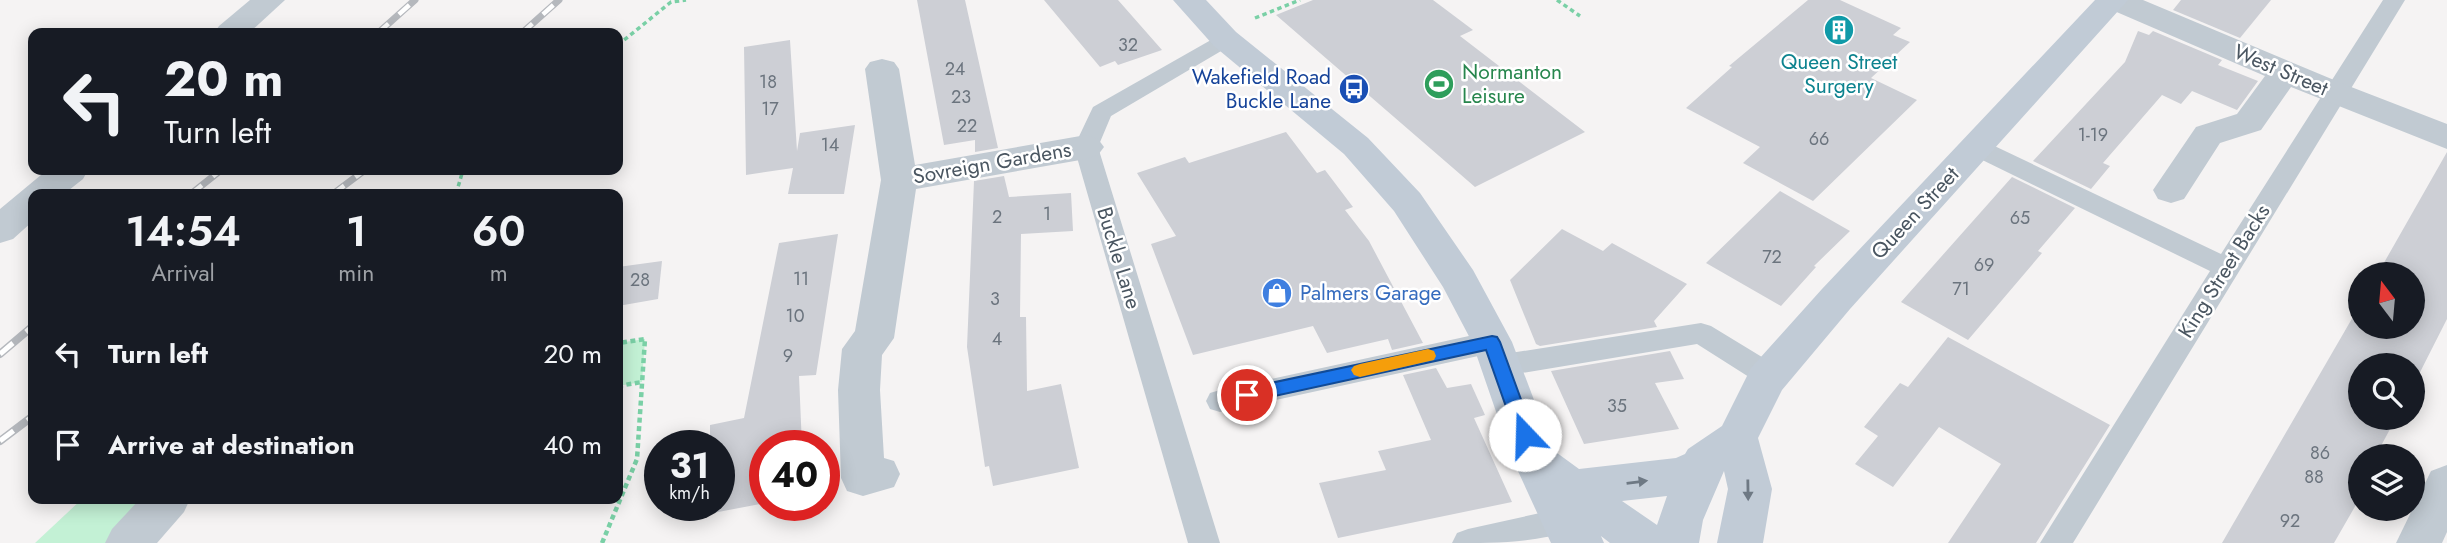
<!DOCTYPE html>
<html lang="en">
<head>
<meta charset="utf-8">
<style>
  :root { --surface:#171b24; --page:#20242c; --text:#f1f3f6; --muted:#9ea1a6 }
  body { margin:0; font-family:Jost,sans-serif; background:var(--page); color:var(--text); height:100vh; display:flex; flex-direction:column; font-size:26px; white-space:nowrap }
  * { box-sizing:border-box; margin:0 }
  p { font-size:23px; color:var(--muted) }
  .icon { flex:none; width:38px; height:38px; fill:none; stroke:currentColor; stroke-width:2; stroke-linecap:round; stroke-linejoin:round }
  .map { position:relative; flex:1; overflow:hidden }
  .details { position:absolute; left:28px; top:189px; width:595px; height:315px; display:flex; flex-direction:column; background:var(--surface); border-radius:14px; box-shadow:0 4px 18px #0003 }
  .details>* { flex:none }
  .top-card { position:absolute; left:28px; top:28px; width:595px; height:147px; border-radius:14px; box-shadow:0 4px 18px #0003; background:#171b24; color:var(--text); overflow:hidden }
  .needle { width:46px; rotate:344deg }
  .buttons { position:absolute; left:2348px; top:262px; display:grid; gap:14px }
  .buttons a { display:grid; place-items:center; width:77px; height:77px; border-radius:50%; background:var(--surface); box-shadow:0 4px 18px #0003; font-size:35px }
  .speed { position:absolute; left:644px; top:430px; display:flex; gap:14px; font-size:35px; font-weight:700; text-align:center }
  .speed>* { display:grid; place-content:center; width:91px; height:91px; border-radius:50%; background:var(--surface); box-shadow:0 4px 18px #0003; line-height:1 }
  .speed small { font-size:18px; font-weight:400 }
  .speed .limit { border:10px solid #d22; background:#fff; color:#111 }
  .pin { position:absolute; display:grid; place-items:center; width:60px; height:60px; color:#fff; margin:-30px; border:4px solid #fff; border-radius:50%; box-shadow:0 2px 7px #0007 }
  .me { position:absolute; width:77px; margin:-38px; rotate:339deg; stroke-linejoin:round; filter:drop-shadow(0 0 5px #0008) }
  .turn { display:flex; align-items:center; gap:24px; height:147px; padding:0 21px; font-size:32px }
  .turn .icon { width:91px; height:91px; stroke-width:2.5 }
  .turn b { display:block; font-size:49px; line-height:60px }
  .eta { display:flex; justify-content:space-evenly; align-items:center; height:119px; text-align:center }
  .eta b { font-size:42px; font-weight:600; line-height:49px }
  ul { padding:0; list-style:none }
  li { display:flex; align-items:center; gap:21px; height:91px; padding:0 21px }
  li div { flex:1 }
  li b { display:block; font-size:26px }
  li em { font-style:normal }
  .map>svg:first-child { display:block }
  .green { fill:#c3f1d5 }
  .building { fill:#cdcfd5 }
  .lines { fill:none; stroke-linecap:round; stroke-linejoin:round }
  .path-far1 { stroke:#7ad0a6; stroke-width:3.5; stroke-dasharray:4.5 3.5; stroke-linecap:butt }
  .path { stroke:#7ad0a6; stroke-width:4.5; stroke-dasharray:5 3.5; stroke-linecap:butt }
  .lane { fill:#c1cad2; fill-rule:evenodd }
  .street { fill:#c1cad2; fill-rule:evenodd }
  .secondary { fill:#c1cbd6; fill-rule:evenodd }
  .rail-far1-casing { stroke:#b5b8bd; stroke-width:7 }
  .rail-casing { stroke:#b5b8bd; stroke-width:8 }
  .rail-far1 { stroke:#fff; stroke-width:4.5; stroke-dasharray:14; stroke-linecap:butt }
  .rail { stroke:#fff; stroke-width:5; stroke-dasharray:17; stroke-linecap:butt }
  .oneway { fill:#6e7984 }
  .route { fill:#1a73e8; stroke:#114b97; stroke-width:2 }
  .slow { fill:#f59e0b }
  .labels { text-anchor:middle; stroke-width:5; stroke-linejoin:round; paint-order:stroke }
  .number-label { font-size:18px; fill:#6b747e }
  .culture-label { font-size:21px; fill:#0d838f; stroke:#fff }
  .street-label { font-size:21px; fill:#4a5661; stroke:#fff }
  .leisure-label { font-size:21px; fill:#27864d; stroke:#fff; text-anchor:start }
  .transit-label { font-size:21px; fill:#164399; stroke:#fff; text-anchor:end }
  .shop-label { font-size:21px; fill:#366cbe; stroke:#fff; text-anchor:start }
</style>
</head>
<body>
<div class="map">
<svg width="2447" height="543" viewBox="0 0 2447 543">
  <rect width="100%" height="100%" fill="#f5f3f3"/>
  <!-- green -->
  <g class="green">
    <path d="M645,339L642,382L618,386V343Z"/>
    <path d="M82,499H168L128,543H35Z"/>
  </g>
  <!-- building -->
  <g class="building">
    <path d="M917,0H965L998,148L975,152V140L944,145Z"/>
    <path d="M1044,0H1118L1162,50L1118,65L1115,61L1100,67Z"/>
    <path d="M1313,0H1433L1473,30L1460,36L1585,132L1475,187L1276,15Z"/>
    <path d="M1808,0H1840L1901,28L1893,35L1910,42L1871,78L1917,100L1813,201L1743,163L1760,147L1686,108L1732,67L1729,66Z"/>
    <path d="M2181,0H2271L2240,38L2173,10Z"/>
    <path d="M2138,31L2149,35L2153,31L2222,60L2218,65L2258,81L2237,110L2192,91L2181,104L2162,95L2103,163L2110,166L2091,189L2033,161L2125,62Z"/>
    <path d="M790,40L797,151L800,133L855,125L844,194H788L793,168L746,175L744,47Z"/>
    <path d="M1286,132L1317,173L1325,170L1353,207L1345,210L1369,241L1423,343L1392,350L1388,339L1327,353L1313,326L1193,355L1151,244L1176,236L1137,173L1185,157L1189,163Z"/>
    <path d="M2447,152V319L2413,386V366H2361V418H2396L2375,457H2361V496L2334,543H2222L2361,303V327H2413V275H2377Z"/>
    <path d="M1004,176L1009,197L1071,193L1073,231L1021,234L1020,317H1026L1027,391L1061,384L1079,468L993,486L989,466L985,467L967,347L974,181Z"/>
    <path d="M2012,177L2075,208L2038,251L2042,253L1968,340L1901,302Z"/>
    <path d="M1780,191L1850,231L1814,266L1816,267L1781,306L1706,263Z"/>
    <path d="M1562,229L1603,251L1612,243L1687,284L1654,321L1657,327L1540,346L1536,344L1510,280Z"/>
    <path d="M838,234L816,375L799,376L802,446H765V503L708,514L709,506H719V446H710V425L744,418L779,243Z"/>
    <path d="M662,261L658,299L618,306V267Z"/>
    <path d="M1948,337L2110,425L2036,543H1948L2001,464L1939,427L1893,487L1855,464L1878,436L1864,427L1900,383L1908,387Z"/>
    <path d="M1670,351L1684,379L1655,383L1679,429L1584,444L1551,371Z"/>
    <path d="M1436,368L1447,388L1471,384L1485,415L1474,418L1512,502L1338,538L1319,483L1386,470L1378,451L1431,440L1403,375Z"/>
  </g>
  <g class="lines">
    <!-- path-far1 -->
    <g class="path-far1">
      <path d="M1557,0L1580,16"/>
      <path d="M1255,18L1300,0"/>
      <path d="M618,45L671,2L686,0"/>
      <path d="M456,194L463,170"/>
    </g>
    <!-- path -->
    <g class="path">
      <path d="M618,386L642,382"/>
      <path d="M602,543L637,459L645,339L618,343"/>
    </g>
    <!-- lane -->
    <g class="lane">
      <path d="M2383,0H2405L2073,543H2040L2210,271L1968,153L1964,147L1968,141L1976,139L1984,141L2221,254Z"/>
      <path d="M1225,32L1233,34L1236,39L1233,44L1111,116L1098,147L1220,543H1188L1074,147L1093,107Z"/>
      <path d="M1701,323L1711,326L1780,368L1784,376L1780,384L1770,387L1760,384L1697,344L1498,377L1488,374L1484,366L1488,358L1498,355Z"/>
      <path d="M1492,331L1502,335L1506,342L1502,349L1492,353L1220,412L1210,409L1206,401L1210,393L1220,390Z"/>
      <path d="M1563,508L1574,512L1578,521L1574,530C1534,543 1494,543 1452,543L1457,533L1468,529Z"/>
    </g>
    <!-- street -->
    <g class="street">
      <path d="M250,0H285L249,33H214L219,26Z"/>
      <path d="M2100,0H2143L2346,85L2447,124V149L2291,87L2261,130L2220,143L2184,199L2171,203L2158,199L2153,190L2196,127L2237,114L2265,76L2105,7Z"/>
      <path d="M882,59L894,62L899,69L915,165L1086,135L1098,139L1104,147L1098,155L1086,159L916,189L894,338L882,355L880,390L884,458L894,461L900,474L894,487L863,496L847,491L841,478L838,390L842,349L855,331L881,180L865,69L870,62Z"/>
      <path d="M47,170H88L83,179L64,194H33V221L13,239L0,243V209Z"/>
      <path d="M2447,465V532L2442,543H2396L2431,471Z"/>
      <path d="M140,499H190L184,512L157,543H105L112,529Z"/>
    </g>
    <!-- secondary -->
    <path class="secondary" d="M1173,0H1206L1236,32L1368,138L1420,193L1473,270L1512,342L1553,450L1579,469L1676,458L1685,454L1688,449L1722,426L1751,368L1822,289L2095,0H2128L1850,309L1782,390L1758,438L1772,489L1763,543H1717L1728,489L1724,471L1703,520L1699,543H1610L1601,536L1604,543H1551L1512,458L1472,342L1443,287L1394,211L1344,154L1214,46ZM1667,496L1657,525L1622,501Z"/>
    <!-- rail-far1 casing -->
    <g class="rail-far1-casing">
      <g id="rail-far1">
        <path d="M378,33L415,0"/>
        <path d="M522,33L559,0"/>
        <path d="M191,194L221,170"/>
        <path d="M333,194L365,170"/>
      </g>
    </g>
    <!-- rail casing -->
    <g class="rail-casing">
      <g id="rail">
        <path d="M0,354L33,326"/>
        <path d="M0,441L33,416"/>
      </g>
    </g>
    <!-- rail-far1 -->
    <use href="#rail-far1" class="rail-far1"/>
    <!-- rail -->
    <use href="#rail" class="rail"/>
  </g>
  <!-- one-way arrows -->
  <defs><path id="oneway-solid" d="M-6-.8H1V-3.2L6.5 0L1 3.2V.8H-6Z" transform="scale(1.75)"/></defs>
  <g class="oneway">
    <use href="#oneway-solid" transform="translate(1637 482) rotate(-7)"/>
    <use href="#oneway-solid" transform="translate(1748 490) rotate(89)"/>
  </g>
  <!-- route -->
  <path class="route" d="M1492,336L1497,337L1500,342L1534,435L1531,440L1525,442L1519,440L1516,435L1486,350L1247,402L1241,400L1239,395L1241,390L1247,388Z"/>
  <!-- slow -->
  <path class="slow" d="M1428,349L1434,351L1436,356L1434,360L1360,377L1354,375L1351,370L1354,366L1360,364Z"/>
  <!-- icons -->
  <defs>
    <g id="building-disc" transform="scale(1.575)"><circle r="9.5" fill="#0f9aa8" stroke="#fff"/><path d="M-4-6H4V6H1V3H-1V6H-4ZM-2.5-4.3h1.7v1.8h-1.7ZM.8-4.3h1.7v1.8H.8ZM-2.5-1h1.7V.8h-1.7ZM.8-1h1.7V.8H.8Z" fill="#fff"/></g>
    <g id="stadium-disc" transform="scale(1.575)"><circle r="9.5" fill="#2e9e5b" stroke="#fff"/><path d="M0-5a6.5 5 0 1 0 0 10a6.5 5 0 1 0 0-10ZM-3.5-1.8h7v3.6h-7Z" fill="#fff"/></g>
    <g id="bus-disc" transform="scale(1.575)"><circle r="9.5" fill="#1a4fb4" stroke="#fff"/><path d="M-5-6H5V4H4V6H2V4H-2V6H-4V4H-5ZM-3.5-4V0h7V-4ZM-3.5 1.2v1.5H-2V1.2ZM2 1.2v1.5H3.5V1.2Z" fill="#fff"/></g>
    <g id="shop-disc" transform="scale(1.575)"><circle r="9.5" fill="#3f7fe0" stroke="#fff"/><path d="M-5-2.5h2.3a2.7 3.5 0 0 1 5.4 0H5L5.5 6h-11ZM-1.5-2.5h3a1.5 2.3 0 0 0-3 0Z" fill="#fff"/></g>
  </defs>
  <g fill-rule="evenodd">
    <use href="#building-disc" x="1839" y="30"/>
    <use href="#stadium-disc" x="1439" y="84"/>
    <use href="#bus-disc" x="1354" y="89"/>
    <use href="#shop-disc" x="1277" y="293"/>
  </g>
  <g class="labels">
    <!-- number labels -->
    <g class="number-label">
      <text x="1128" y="51">32</text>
      <text x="955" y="75">24</text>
      <text x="768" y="88">18</text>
      <text x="961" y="103">23</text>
      <text x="770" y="115">17</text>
      <text x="967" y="132">22</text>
      <text x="2093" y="141">1-19</text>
      <text x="1819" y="145">66</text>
      <text x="830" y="151">14</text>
      <text x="1047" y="220">1</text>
      <text x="997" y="223">2</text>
      <text x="2020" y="224">65</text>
      <text x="1772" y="263">72</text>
      <text x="1984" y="271">69</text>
      <text x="801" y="285">11</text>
      <text x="640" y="286">28</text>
      <text x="1961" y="295">71</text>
      <text x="995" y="305">3</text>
      <text x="795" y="322">10</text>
      <text x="997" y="345">4</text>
      <text x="788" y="362">9</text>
      <text x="1617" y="412">35</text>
      <text x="2320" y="459">86</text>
      <text x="2314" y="483">88</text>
      <text x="2290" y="527">92</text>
    </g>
    <!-- culture labels -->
    <g class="culture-label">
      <text x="1839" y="69">Queen Street<tspan x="1839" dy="24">Surgery</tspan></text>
    </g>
    <!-- street labels -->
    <g class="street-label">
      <text transform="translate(2281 70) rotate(23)" y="7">West Street</text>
      <text transform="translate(992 163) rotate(-10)" y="7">Sovreign Gardens</text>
      <text transform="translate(1915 213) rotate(-47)" y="7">Queen Street</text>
      <text transform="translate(1119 258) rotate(73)" y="7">Buckle Lane</text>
      <text transform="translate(2224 271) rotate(-58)" y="7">King Street Backs</text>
    </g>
    <!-- leisure labels -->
    <g class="leisure-label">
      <text x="1462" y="79">Normanton<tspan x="1462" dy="24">Leisure</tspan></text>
    </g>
    <!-- transit labels -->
    <g class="transit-label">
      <text x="1331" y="84">Wakefield Road<tspan x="1331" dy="24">Buckle Lane</tspan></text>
    </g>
    <!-- shop labels -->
    <g class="shop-label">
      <text x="1300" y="300">Palmers Garage</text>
    </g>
  </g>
</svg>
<div class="buttons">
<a><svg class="needle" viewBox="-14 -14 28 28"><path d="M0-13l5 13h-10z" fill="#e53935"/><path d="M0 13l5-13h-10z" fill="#9ea1a6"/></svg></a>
<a><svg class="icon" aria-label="search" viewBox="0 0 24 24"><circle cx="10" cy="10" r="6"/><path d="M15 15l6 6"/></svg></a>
<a><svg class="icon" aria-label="layers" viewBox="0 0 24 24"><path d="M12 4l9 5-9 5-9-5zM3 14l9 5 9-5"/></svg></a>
</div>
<div class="speed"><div>31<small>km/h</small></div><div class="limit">40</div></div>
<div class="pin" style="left:1247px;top:395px;background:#d93025"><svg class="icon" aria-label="arrive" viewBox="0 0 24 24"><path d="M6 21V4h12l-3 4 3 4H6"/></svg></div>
<svg class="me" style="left:1525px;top:435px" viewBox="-20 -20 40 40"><circle r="19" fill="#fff"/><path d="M0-13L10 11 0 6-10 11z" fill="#1a73e8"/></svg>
<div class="top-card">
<div class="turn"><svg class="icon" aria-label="left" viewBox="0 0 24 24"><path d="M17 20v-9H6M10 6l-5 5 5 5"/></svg><div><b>20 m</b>Turn left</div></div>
</div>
<section class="details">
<div class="eta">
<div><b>14:54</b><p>Arrival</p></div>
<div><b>1</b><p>min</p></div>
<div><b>60</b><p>m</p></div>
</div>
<ul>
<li><svg class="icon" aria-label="left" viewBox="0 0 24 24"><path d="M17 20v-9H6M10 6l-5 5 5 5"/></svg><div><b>Turn left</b></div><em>20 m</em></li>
<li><svg class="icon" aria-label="arrive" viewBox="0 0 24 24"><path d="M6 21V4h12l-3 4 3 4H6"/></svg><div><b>Arrive at destination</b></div><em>40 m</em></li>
</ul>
</section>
</div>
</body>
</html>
